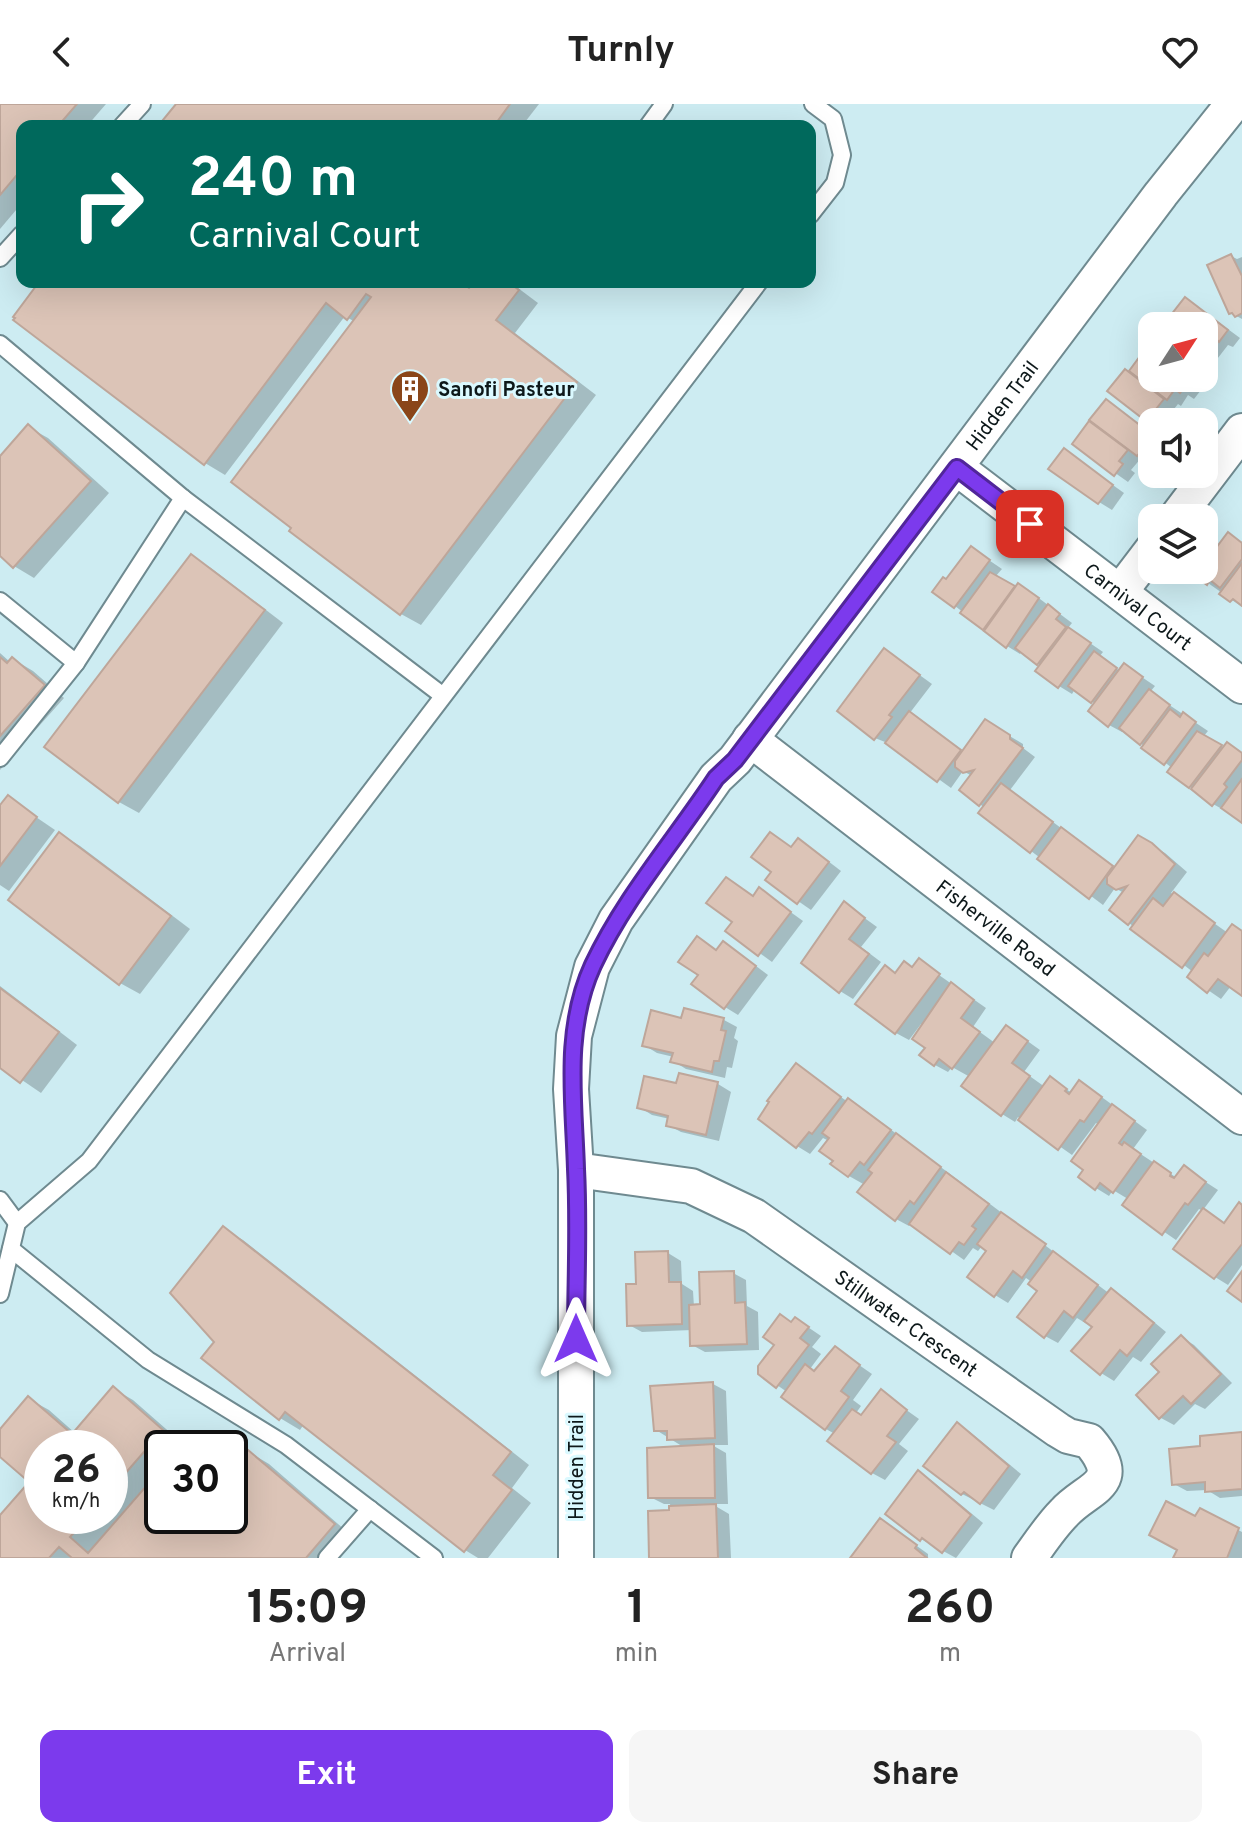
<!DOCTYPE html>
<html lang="en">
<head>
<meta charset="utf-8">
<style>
  :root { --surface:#fff; --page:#f6f6f6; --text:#222; --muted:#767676; --accent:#7c3aed }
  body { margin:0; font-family:Overpass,sans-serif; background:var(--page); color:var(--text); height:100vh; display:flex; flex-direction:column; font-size:30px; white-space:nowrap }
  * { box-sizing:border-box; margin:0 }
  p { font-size:26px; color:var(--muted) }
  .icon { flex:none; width:44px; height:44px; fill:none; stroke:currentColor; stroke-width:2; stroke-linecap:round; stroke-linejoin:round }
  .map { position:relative; height:1454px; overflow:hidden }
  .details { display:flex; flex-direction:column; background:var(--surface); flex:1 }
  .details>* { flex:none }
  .banner { position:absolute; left:16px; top:16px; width:800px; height:168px; border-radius:16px; box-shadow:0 8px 32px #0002; background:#00695c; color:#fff; overflow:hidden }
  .needle { width:52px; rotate:54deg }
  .buttons { position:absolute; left:1138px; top:208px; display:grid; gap:16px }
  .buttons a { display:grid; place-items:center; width:80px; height:80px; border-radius:16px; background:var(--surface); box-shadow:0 8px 32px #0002; font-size:40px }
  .speed { position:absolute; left:24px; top:1326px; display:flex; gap:16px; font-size:40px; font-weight:700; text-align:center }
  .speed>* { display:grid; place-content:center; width:104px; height:104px; border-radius:50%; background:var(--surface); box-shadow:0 8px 32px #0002; line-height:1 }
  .speed small { font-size:20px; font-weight:400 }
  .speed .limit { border:4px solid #111; border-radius:12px; background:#fff; color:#111 }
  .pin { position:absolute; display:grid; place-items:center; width:68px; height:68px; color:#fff; margin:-34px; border-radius:16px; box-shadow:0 4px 12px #0006 }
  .me { position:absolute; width:88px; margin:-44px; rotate:0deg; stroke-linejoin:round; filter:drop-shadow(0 0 6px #0008) }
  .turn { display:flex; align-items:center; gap:28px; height:168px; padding:0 40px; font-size:36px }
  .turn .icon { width:104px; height:104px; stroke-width:2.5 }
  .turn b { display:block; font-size:56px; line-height:68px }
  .eta { display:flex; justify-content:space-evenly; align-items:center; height:136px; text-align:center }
  .eta b { font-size:48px; font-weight:700; line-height:56px }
  .cta { display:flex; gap:16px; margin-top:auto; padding:16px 40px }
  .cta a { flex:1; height:92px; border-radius:16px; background:var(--accent); color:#fff; font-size:32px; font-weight:700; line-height:92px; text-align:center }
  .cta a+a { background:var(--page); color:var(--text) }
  header { display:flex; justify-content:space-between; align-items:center; height:104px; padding:0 40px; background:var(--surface); font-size:36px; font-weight:700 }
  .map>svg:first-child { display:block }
  .shadow { fill:#0003; fill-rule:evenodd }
  .building { fill:#dcc4b7; stroke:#bea69a; stroke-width:2 }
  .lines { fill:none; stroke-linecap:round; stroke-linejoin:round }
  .lane-casing { stroke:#6f8a90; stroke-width:20 }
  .street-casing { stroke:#6f8a90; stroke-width:38 }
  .lane { stroke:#fff; stroke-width:16 }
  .street { stroke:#fff; stroke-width:34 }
  .route-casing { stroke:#51269a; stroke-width:20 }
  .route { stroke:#7c3aed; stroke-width:14 }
  .labels { text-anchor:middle; stroke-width:6; stroke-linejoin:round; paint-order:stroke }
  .poi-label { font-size:20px; font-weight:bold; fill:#0d181a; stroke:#daf9ff; text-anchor:start }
  .street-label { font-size:20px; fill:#0d181a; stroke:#daf9ff }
</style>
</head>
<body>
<header><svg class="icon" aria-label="back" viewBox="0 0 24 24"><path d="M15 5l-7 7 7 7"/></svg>Turnly<svg class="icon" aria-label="heart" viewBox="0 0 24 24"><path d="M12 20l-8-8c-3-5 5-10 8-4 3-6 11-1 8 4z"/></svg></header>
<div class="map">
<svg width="1242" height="1454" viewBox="0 0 1242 1454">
  <rect width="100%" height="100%" fill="#cdecf2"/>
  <!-- shadow -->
  <g class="shadow">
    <path d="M0,0H106L87,22H22V99L0,125Z"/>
    <path d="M178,0H539L522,22H161Z"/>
    <path d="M1231,152L1237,155L1242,153V215L1231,209Z"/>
    <path d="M42,178H463L472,184L476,178H510L538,199L515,229L596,291L421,521L401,510L292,427L355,218L345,212L225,371L205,359Z"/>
    <path d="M1198,203L1240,234L1233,243L1228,241L1204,272V222H1171Z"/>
    <path d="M1147,247L1152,250V274H1186L1201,286L1194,295L1188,291L1181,302L1178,300L1167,314L1171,318H1152L1130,270Z"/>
    <path d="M1106,298L1152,330V357L1142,353L1131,366L1135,369L1128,378L1074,340Z"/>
    <path d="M28,323L48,334L109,389L34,474L14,462L0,450V355Z"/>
    <path d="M1064,346L1124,389L1112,406L1099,398Z"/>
    <path d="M1229,431L1242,438V503L1208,479L1202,466Z"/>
    <path d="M971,444L1002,465L995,473L1016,486L1032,489L1072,519L1068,524L1103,548L1099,553L1120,567L1124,561L1155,582L1150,588L1208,627L1203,633L1225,644L1228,640L1242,649V716L1213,700L1169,667L1172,664L1124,626L1122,628L1109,621L1096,600L1075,585L1072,590L1059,582L1041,562L1022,547L1020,550L1007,542L955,502L947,477Z"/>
    <path d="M191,453L211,464L283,519L139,709L119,698L47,643Z"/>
    <path d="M885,546L932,580L909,610L963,648L986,618L1023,640V644L1035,653L1010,686L1065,727L1116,764L1138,734L1165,749L1187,768L1171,789L1228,829L1242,828V890L1231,882L1221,895L1189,873L1193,868L1129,819L1124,789L1115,784L1103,801L1031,747L980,700L972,672L963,667L951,684L890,640L875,634L840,607Z"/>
    <path d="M0,549L10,558L13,555L33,567L64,594L0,666Z"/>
    <path d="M8,694L55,726L9,787L0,781V704Z"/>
    <path d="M60,730L80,742L190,825L140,890L120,879Z"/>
    <path d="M811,744L841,767L811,806L768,776L792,745Z"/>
    <path d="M760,786L803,817L772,858L728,826Z"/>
    <path d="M845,800L877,823L861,843L881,858L853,895L840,887Z"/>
    <path d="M718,847H736L768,871L738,911L725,903Z"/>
    <path d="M919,857L986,904L973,923L995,939L1019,931L1040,946L1024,968L1045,983L1051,975L1072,989L1092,986L1147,1026L1133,1045L1177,1074L1184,1064L1218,1086L1203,1106L1225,1121L1242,1102V1161L1228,1181L1215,1173L1203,1107L1199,1105L1176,1136L1125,1101L1128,1095L1113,1086L1109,1092L1096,1084L1099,1021L1096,1019L1072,1051L1018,1013L1015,1018L1002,1010L970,973L952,963L948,968L935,961L921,920L909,936L896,929L897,870L913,865Z"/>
    <path d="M0,882L77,941L41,989L0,961Z"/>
    <path d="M685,907L724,916L737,923L734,934L738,937L732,964L727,963L725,974L686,965L673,957L674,953L657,949L644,941L683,916Z"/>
    <path d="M797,962L848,998L862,1004L1110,1190L1112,1187L1125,1194L1166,1228L1141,1258L1133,1253L1114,1277L1101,1269L1095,1223L1089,1218L1087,1220L1077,1214L1058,1239L1045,1232L1040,1186L1032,1178L1026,1174L1008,1199L995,1191L989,1147L982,1142L978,1147L973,1144L964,1156L912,1119L909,1122L896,1115L865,1081L849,1072L836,1057L829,1037L823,1034L810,1050L797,1042Z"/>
    <path d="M680,971L718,980L731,988L719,1037L681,1028L668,1021L670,1015L652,1011L639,1003L677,982Z"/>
    <path d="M223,1125L243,1136L529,1361L512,1384L531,1399L488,1454H478L465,1446L304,1320L300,1326L280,1314L216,1238Z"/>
    <path d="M668,1149L681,1157L682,1180L693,1187L694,1203L702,1202L733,1169L746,1176L747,1202L758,1208L759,1246L705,1248L692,1241V1226L642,1228L629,1221L638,1182Z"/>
    <path d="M796,1215L821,1232L812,1243L821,1250L810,1265L816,1268L836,1245L872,1270L853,1296L861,1302L856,1309L862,1313L881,1288L919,1315L899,1340L908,1347L885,1376L872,1369L835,1330L826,1325L787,1288L760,1269Z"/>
    <path d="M1181,1233L1194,1241L1232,1279L1205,1305L1195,1300L1174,1321L1161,1314L1139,1291L1162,1268Z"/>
    <path d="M713,1280L726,1287L728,1341H712L726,1349L728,1400H712L729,1410L731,1454H651L671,1408L670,1400H664L650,1393L685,1344L656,1326Z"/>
    <path d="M114,1285L133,1296L182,1339L179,1344H162V1412H230V1370L249,1348L269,1360L353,1433L335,1454H0V1414L32,1378L0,1351V1328L29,1295L49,1306L75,1329ZM42,1344H110V1412H42Z"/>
    <path d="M957,1320L970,1328L1021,1370L994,1406L962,1390Z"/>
    <path d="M1242,1330V1392L1220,1394L1207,1386L1187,1387L1174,1380L1203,1344Z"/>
    <path d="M918,1369L931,1376L983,1419L956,1454L921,1435L887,1410Z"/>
    <path d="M1201,1406L1242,1428V1454H1176Z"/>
    <path d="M881,1416L928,1450V1454H852Z"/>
  </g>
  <!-- building -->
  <g class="building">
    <path d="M0,0H77L58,22H22V65L0,91Z"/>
    <path d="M176,0H510L494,22H158Z"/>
    <path d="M1231,150L1242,172V209L1235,213L1232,209L1229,210L1207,161Z"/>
    <path d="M39,178H461L469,184L474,178H508L519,186L496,216L577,278L400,511L289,427L291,424L231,378L371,193L366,190L347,216L326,199L204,361L13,216L15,214L13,213Z"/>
    <path d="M1185,193L1228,226L1219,238L1215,234L1206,246L1204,222H1175L1167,216Z"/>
    <path d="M1146,244L1152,249V274H1185L1189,277L1180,289L1175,285L1167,296L1129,267Z"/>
    <path d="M1125,265L1164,295L1156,305L1160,308L1151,321L1107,287Z"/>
    <path d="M1106,295L1150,329L1141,340L1145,342L1137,352L1089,316Z"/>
    <path d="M1089,317L1128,346L1119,357L1123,360L1114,372L1072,340Z"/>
    <path d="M28,320L91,377L13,464L0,452V352Z"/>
    <path d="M1064,344L1113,381L1098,400L1048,365Z"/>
    <path d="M1228,428L1242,439V455L1220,484L1210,476L1207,481L1195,472L1199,466H1204V460Z"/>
    <path d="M971,442L990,456L954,504L932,488L943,473L946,475Z"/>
    <path d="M191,450L265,506L118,699L44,643Z"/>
    <path d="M1242,459V502L1233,495L1230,498L1219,490Z"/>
    <path d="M990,468L1015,482L983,526L960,509Z"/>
    <path d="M1018,479L1039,494L1006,544L984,527Z"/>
    <path d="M1048,500L1060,510L1056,515L1066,523L1037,561L1015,544Z"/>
    <path d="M1068,523L1091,539L1058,584L1035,567Z"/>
    <path d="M884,544L920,571L889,611L892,613L874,636L837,607Z"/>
    <path d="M1094,547L1117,564L1091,599L1068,582Z"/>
    <path d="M0,553L7,559L12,553L45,581L0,632Z"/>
    <path d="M1124,559L1143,573L1108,623L1088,607Z"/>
    <path d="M1149,585L1170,601L1140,641L1119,624Z"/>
    <path d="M1170,605L1180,613L1183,608L1196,618L1164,661L1141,644Z"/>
    <path d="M909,607L961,646L937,678L885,639Z"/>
    <path d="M985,615L1010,631V635L1023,644L979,702L959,686L974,666L963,669L955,663V657Z"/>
    <path d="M1197,627L1222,641L1189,684L1167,668Z"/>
    <path d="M1227,638L1242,649V656L1224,680L1227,683L1212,702L1191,685Z"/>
    <path d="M1242,675V719L1221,704Z"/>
    <path d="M1001,679L1053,718L1030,749L978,709Z"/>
    <path d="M8,691L37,713L0,762V701Z"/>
    <path d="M1061,723L1113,762L1089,795L1037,755Z"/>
    <path d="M59,728L171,812L119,881L8,796Z"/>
    <path d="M770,728L791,743L798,734L829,758L797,800L765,776L771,768L751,753Z"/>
    <path d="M1138,731L1152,739L1175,760L1128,821L1109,806L1127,782L1116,786L1107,780V773Z"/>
    <path d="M726,773L753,792L759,783L791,808L758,852L725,827L732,818L706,799Z"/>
    <path d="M1174,788L1215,819L1182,864L1130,825L1153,794L1163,802Z"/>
    <path d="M844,797L865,814L849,835L869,850L839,889L801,859Z"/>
    <path d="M1232,820L1242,827V892L1218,875L1207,889L1187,873L1204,849L1208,852Z"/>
    <path d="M697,832L716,846L723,837L756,862L724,905L691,880L698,871L678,858Z"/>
    <path d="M919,854L940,870L895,930L855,900L885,861L895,869L904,857L912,863Z"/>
    <path d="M951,878L974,896L961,914L980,928L952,965L939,955L934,962L919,951L925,944L912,935Z"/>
    <path d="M0,884L59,928L20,979L0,964Z"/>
    <path d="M684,904L724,914L721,926L726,927L719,957H714L712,968L670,958L673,949L642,942L651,906L681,914Z"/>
    <path d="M1006,921L1028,937L1012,959L1030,972L1001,1012L961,982Z"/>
    <path d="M796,959L841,993L812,1030L809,1028L796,1044L758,1015L769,998L767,997Z"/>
    <path d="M679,969L718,978L706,1031L666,1022L668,1012L637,1004L644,972L676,979Z"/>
    <path d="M1050,972L1067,985L1065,987L1069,990L1079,976L1102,993L1084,1018L1080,1016L1058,1046L1018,1016Z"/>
    <path d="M848,994L891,1026L864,1061L860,1058L848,1073L830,1060L833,1057L819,1047L829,1034L822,1029Z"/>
    <path d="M1112,1000L1135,1017L1119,1039L1122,1041L1124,1038L1141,1050L1113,1089L1100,1079L1095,1086L1078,1073L1083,1066L1071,1057Z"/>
    <path d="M896,1029L941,1063L914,1100L910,1097L895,1117L857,1088L872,1069L868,1066Z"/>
    <path d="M1154,1057L1171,1069L1170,1072L1174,1074L1184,1061L1206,1078L1188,1101L1185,1099L1162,1131L1122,1101Z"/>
    <path d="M946,1068L989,1100L972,1122L976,1125L964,1141L959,1138L950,1150L909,1120Z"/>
    <path d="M1239,1098L1242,1101V1140L1214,1175L1173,1145L1203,1104L1224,1119Z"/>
    <path d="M1001,1108L1046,1140L1022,1174L1013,1167L994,1193L967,1173L986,1147L977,1140Z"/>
    <path d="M223,1122L511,1348L493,1371L512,1386L464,1448L285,1308L279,1316L201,1254L214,1238L170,1189Z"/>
    <path d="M668,1147L669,1178H681L682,1220L627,1222L626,1180H636L635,1148Z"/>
    <path d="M1053,1147L1098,1181L1073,1214L1064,1207L1044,1234L1017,1213L1037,1187L1028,1180Z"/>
    <path d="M734,1167L735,1199L745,1198L747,1240L690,1242L689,1201L700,1200L699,1168Z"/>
    <path d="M1242,1167V1198L1227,1187Z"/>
    <path d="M1111,1184L1154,1219L1127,1252L1120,1246L1100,1271L1071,1247L1092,1223L1084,1217Z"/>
    <path d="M780,1210L791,1218L795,1213L809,1223L800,1234L809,1241L776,1284L758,1270V1262L774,1241L763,1233Z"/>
    <path d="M1181,1231L1221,1270L1191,1300L1183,1292L1159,1315L1136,1291L1159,1268L1151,1260Z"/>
    <path d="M835,1242L860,1261L841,1287L849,1293L825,1326L781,1293L805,1260L814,1267Z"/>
    <path d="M713,1278L715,1334L667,1336V1327H654L650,1282Z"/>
    <path d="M113,1282L163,1326L110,1387V1344H42V1412H89L70,1433L88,1449L162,1364V1412H230V1367L248,1346L335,1420L306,1454H72L59,1443L49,1454H0V1411L29,1378L0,1353V1325L28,1292L72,1330Z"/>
    <path d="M881,1285L907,1306L887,1332L896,1338L871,1370L827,1337L852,1305L861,1311Z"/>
    <path d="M957,1318L1009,1362L980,1400L964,1388L961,1391L923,1362Z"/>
    <path d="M1242,1328V1385L1205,1388V1378L1172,1381L1169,1345L1200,1342V1332Z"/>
    <path d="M714,1340L715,1394H648L647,1344Z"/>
    <path d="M918,1366L971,1411L942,1449L922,1434L920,1437L885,1410Z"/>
    <path d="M1166,1397L1195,1412L1200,1404L1239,1424L1227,1454H1173L1177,1446L1149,1431Z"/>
    <path d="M716,1400L718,1454H649L648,1407L669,1406V1402Z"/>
    <path d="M880,1414L917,1441L915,1444L927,1454H850Z"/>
  </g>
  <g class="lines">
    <!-- lane casing -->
    <g class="lane-casing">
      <g id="lane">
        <path d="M122,22L142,0"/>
        <path d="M648,22L664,0"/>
        <path d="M810,111L835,79L842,51L833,15L813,0"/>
        <path d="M0,154L22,130"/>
        <path d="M0,240L183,394L442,591"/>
        <path d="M0,497L76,559"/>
        <path d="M0,654L76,559L183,394"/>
        <path d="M0,1096L17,1119"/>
        <path d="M11,1145L148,1256L286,1341L434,1454"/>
        <path d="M0,1190L17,1119L89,1057L759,178"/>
        <path d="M327,1454L370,1405"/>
      </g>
    </g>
    <!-- street casing -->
    <g class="street-casing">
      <g id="street">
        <path id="s1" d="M957,364L1242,582"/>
        <path d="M1176,414L1242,327"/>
        <path d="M1120,488L1152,446"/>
        <path id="s2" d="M750,635L1242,1013"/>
        <path id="s3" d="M576,1066L691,1082L754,1112L1058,1326L1068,1332L1089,1337C1127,1381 1087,1383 1064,1409C1051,1422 1040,1439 1029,1454"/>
        <path id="s4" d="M576,1454V1066L571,985L574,932L592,863L616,816L716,674L735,656L1161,90L1233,0"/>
      </g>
    </g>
    <!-- lane -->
    <use href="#lane" class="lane"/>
    <!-- street -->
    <use href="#street" class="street"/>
  </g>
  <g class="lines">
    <!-- route casing -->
    <g class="route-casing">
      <path id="route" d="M576,1235C576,1178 579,1121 576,1065C574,997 563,926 593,861C625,793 675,736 716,674L735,656L957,364L1030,420"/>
    </g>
    <!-- route -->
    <use href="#route" class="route"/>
  </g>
  <!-- icons -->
  <defs>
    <g id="building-pin" transform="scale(2)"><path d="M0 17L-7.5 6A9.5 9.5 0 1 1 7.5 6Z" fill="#8a4619" stroke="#daf9ff"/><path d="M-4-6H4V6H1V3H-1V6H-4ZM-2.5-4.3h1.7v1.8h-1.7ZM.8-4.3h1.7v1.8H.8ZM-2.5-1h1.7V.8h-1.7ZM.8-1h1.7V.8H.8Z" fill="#fff"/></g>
  </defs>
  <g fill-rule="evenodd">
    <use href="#building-pin" x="410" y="285"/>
  </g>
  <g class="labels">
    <!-- poi labels -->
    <g class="poi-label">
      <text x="438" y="292">Sanofi Pasteur</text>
    </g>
    <!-- street labels -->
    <g class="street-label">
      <text dy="7" stroke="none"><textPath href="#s4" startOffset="1290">Hidden Trail</textPath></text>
      <text dy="7" stroke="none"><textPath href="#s1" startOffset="228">Carnival Court</textPath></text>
      <text dy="7" stroke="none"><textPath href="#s2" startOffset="310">Fisherville Road</textPath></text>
      <text dy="7" stroke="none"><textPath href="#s3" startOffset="372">Stillwater Crescent</textPath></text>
      <text transform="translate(576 1363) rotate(-90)" y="7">Hidden Trail</text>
    </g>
  </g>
</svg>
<div class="buttons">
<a><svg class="needle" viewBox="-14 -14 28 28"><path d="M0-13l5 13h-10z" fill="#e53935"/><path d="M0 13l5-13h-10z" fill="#767676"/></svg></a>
<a><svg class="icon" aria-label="sound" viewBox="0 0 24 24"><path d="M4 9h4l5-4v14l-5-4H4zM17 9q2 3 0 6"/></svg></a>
<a><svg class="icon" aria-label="layers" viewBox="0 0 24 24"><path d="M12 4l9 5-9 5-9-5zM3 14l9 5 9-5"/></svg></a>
</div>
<div class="speed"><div>26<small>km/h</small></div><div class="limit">30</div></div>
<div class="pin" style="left:1030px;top:420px;background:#d93025"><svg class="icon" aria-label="arrive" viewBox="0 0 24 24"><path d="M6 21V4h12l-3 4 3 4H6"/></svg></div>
<svg class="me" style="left:576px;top:1235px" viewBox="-20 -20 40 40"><path d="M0-17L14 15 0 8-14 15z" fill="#7c3aed" stroke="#fff" stroke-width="4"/></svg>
<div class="banner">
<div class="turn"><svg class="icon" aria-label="right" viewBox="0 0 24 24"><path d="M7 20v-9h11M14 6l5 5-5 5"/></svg><div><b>240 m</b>Carnival Court</div></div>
</div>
</div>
<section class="details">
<div class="eta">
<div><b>15:09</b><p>Arrival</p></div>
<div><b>1</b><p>min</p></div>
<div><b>260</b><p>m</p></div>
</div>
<div class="cta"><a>Exit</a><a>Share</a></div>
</section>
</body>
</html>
